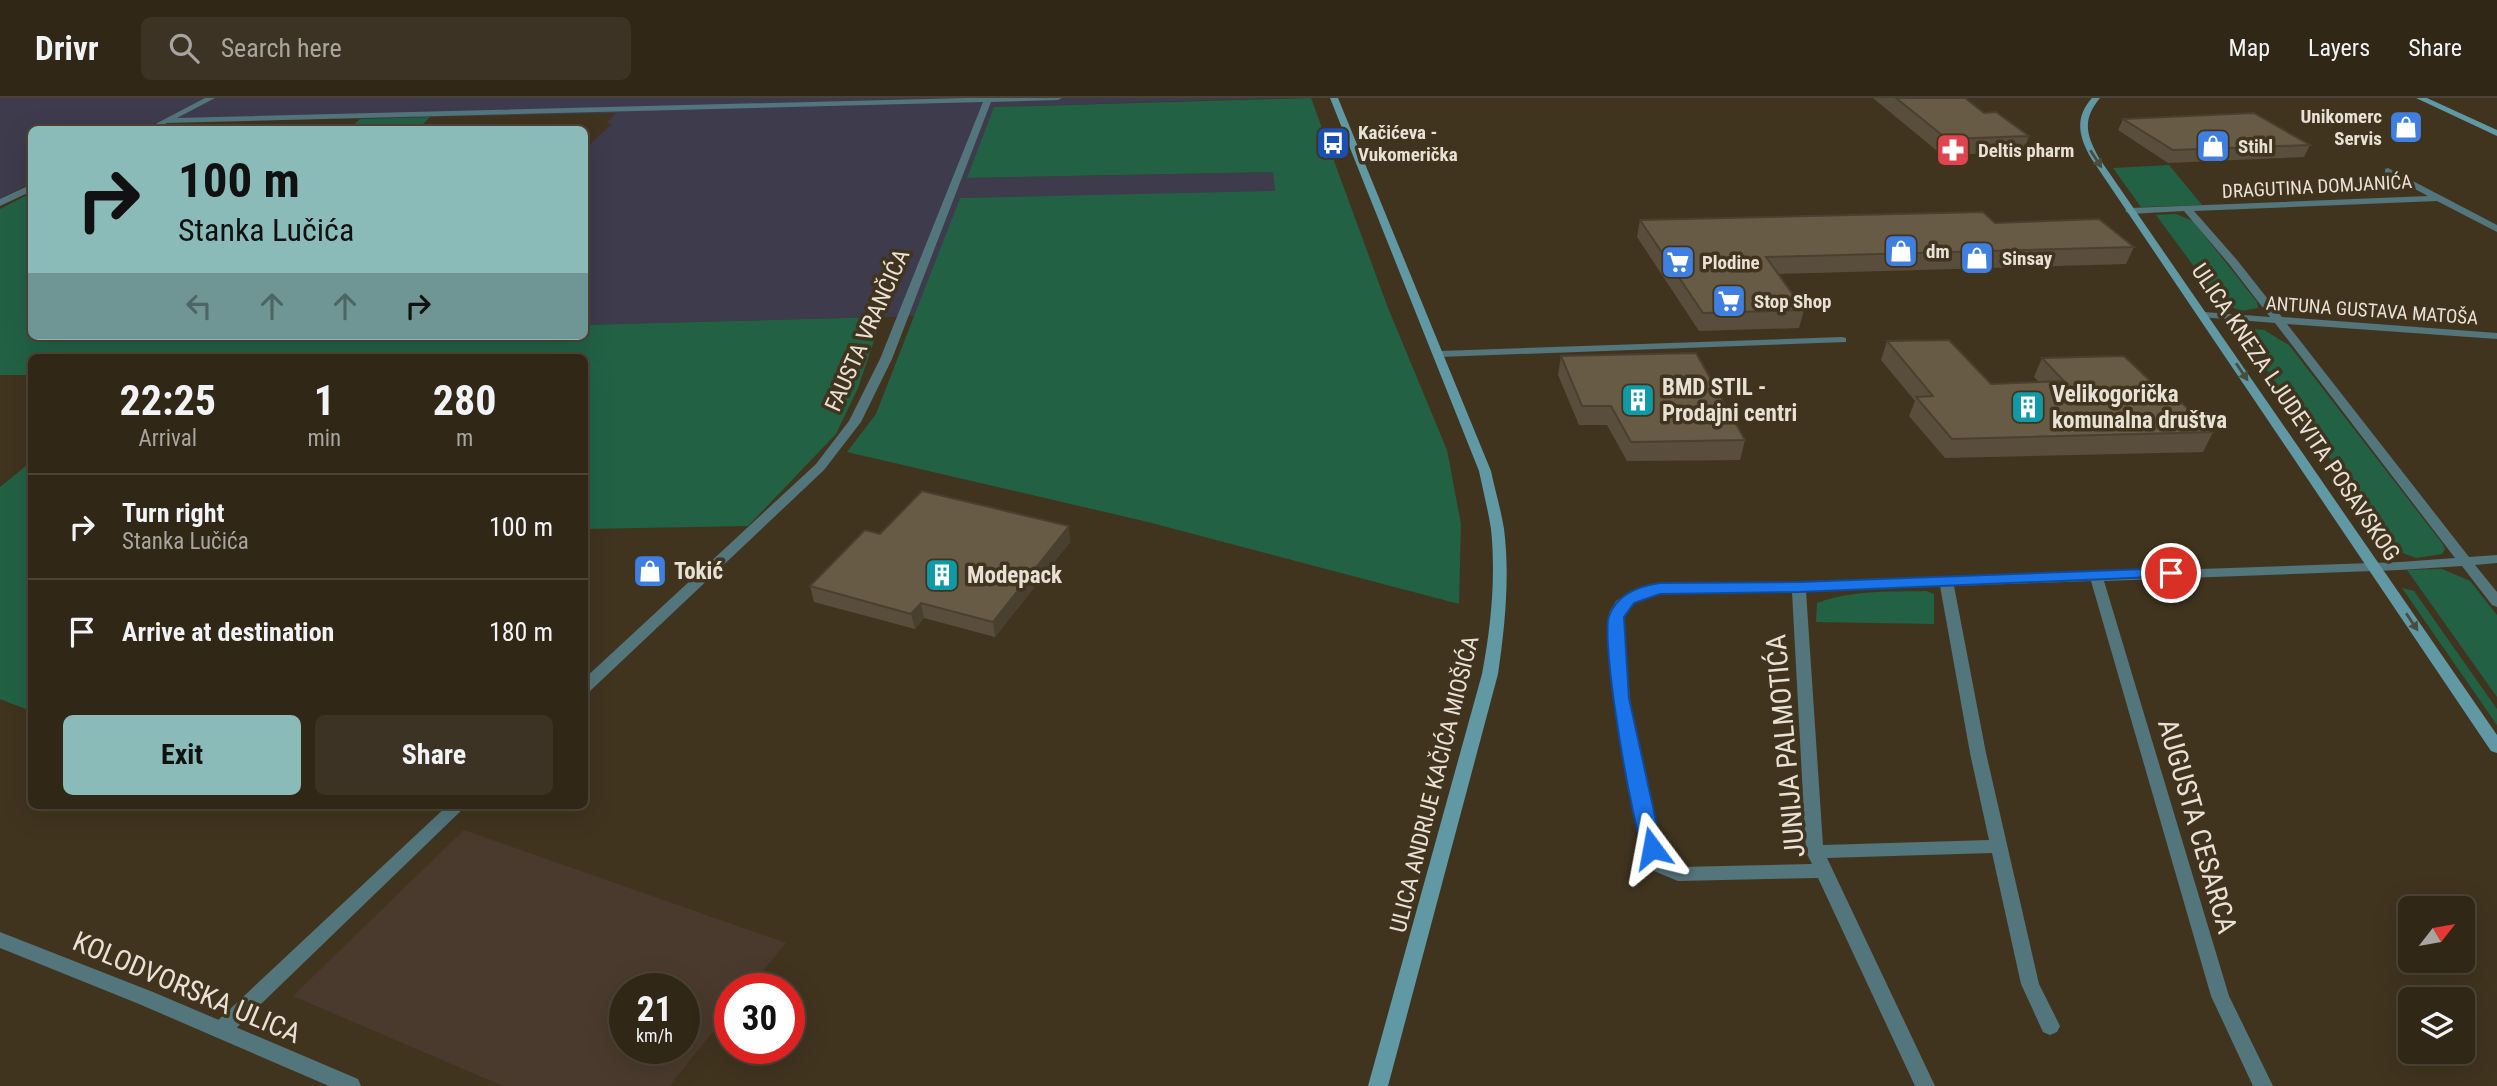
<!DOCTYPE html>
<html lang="en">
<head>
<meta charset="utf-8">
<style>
  :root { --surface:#302717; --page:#3c3324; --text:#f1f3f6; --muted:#a8a5a1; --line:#4b4436; --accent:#8bbbb9 }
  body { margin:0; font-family:"Roboto Condensed",sans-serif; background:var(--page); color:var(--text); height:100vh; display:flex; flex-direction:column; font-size:26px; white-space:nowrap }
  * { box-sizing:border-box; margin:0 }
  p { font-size:23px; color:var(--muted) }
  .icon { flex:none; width:38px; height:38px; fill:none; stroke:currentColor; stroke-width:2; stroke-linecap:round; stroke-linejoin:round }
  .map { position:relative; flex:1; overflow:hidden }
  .details { position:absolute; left:28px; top:256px; width:560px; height:455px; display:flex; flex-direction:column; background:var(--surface); border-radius:10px; box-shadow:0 7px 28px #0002,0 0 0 2px var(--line) }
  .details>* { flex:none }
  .hud { position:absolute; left:28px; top:28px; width:560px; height:214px; border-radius:10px; box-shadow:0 7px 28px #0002,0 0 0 2px var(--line); background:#8bbbb9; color:#111; overflow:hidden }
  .needle { width:46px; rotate:59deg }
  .buttons { position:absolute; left:2398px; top:798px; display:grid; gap:14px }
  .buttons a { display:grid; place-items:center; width:77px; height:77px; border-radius:10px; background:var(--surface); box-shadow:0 7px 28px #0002,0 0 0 2px var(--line); font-size:35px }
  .speed { position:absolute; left:609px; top:875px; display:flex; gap:14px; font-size:35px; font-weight:700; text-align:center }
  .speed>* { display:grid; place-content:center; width:91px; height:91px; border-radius:50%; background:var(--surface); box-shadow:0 7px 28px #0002,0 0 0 2px var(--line); line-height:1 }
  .speed small { font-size:18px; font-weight:400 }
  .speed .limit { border:10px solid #d22; background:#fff; color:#111 }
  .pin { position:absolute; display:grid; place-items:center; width:60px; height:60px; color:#fff; margin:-30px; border:4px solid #fff; border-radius:50%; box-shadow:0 2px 7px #0007 }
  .me { position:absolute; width:77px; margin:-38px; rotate:347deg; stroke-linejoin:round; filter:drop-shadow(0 0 5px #0008) }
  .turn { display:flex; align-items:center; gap:24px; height:147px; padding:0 35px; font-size:32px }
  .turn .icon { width:91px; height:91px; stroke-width:2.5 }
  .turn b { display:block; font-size:49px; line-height:60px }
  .lanes { display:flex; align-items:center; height:66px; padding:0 35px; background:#0003; justify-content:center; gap:35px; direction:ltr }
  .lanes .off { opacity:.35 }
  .eta { display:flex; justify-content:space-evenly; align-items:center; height:119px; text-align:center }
  .eta b { font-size:42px; font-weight:700; line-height:49px }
  .primary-button { display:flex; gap:14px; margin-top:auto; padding:14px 35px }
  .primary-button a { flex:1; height:80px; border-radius:10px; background:var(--accent); color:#111; font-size:28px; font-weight:700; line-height:80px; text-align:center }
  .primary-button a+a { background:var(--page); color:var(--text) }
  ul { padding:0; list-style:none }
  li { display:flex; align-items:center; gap:21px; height:105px; padding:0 35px; border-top:2px solid var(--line) }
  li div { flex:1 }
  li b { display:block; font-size:26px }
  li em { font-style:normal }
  header { display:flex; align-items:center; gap:42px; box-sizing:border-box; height:98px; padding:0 35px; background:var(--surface); border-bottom:2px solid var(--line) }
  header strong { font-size:33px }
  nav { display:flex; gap:38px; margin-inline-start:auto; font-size:24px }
  .search { width:490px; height:63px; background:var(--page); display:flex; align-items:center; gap:18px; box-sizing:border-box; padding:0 24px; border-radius:10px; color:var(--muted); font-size:26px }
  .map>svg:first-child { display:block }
  .industrial { fill:#3e3b4c }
  .education { fill:#4a3a2e; fill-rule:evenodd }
  .green { fill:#226144 }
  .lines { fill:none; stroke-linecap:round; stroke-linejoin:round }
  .minor { fill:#53757c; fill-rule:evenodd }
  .tertiary { fill:#53757c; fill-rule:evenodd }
  .secondary { fill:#6098a4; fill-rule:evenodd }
  .wall { fill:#594e3b }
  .shaded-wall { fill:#494030 }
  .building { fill:#685b45; stroke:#494030; stroke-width:2 }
  .oneway { fill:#484d40 }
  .route { fill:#1a73e8; stroke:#114b97; stroke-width:2 }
  .labels { text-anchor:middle; stroke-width:7; stroke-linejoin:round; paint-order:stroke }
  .far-poi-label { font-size:19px; font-weight:bold; fill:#e9e1d5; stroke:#40341f; text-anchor:start }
  .far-street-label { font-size:19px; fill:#e9e1d5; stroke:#40341f }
  .street-label { font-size:23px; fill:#e9e1d5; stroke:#40341f }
  .poi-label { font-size:23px; font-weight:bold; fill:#e9e1d5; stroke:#40341f; text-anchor:start }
  .near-street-label { font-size:28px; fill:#e9e1d5; stroke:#40341f }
</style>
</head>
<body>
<header>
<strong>Drivr</strong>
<div class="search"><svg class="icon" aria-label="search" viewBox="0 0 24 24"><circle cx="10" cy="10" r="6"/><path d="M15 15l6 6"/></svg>Search here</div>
<nav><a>Map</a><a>Layers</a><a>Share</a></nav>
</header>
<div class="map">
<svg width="2497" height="988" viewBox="0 0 2497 988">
  <rect width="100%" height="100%" fill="#40341f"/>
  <!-- industrial -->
  <path class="industrial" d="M0,0H1292L995,9L968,80L1273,74L1275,94L960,100L916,218L585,227V51L612,26L607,25L616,15L154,25L140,32H32L31,85L0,101Z"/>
  <!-- education -->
  <path class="education" d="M464,732L786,845L748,891H730V913L669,988H503L293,898ZM625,891H684V950H625Z"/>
  <!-- green -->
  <g class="green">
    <path d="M1311,0L1388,210L1447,352L1461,426L1459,506L1148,424L847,354L876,316L960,100L1275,93L1273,74L967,80L994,9Z"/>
    <path d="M430,19L418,31H349L360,21Z"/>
    <path d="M2169,67L2202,107L2141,109L2113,70Z"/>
    <path d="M31,95L32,238H584L585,227L882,219L858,290L836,336L748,428L585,431L584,259H32L31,277H0V111Z"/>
    <path d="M2176,116L2193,123L2257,204L2258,210L2241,213L2221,205L2156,117Z"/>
    <path d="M2244,230L2264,232L2289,247L2442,445L2445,451L2442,456L2416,460L2395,452L2239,233Z"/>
    <path d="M31,364V613L0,601V389Z"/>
    <path d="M2442,471L2470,483L2497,517V599L2407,472Z"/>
    <path d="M2402,490L2414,493L2497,611V627Z"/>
    <path d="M1926,493L1934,496V526L1816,524L1817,505C1851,492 1889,494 1926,493Z"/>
  </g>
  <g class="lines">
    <!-- minor -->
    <g class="minor">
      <path d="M205,0H215L177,20L965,0H1062L1058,2L991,4L892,261L861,324L824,372L589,594L584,595V581L816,366L849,323L880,261L983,4L167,25L155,32H144Z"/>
      <path d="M2388,70L2497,127V134L2437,103L2194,113L2237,162L2282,219L2497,235V241L2287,226L2469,459L2497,457V465L2475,467L2497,494V509L2492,507L2462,468L2400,472L2104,483L2229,898L2273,988H2253L2211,898L2091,483L1954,488L1986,655L2039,886L2060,928L2057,934L2050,937L2043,934L2021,886L1992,755L1827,760L1935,988H1915L1818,780L1678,783L1654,773L1643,750L1632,700L1618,625L1612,574L1609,515L1616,503L1631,493L1660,487L1799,485L2400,464L2455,460L2275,225L2200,219L2199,217L2204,214L2270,219L2229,166L2184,113L2130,116L2125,113L2130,110L2428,98L2385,75V71ZM1940,488L1970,655L1989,742L1823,747L1806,493ZM1792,494L1806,754L1812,766L1679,769L1667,763L1661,750L1638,650L1630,600L1623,530L1626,509L1636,502L1654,496Z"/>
      <path d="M32,86V93L0,108V101Z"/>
      <path d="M1842,239L1846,240V244L1440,259L1434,256L1440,253Z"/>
      <path d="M448,707H467L228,938L221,941L214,938L211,932L214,926Z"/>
    </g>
    <!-- tertiary -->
    <path class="tertiary" d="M0,834L153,894L358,981L361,988H329L139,906L0,850Z"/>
    <!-- secondary -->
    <g class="secondary">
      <path d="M1330,0H1338L1491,373C1495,392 1501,412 1504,431C1510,478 1505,529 1498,576L1388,988H1368L1482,576C1491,529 1496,479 1491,431C1488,412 1483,392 1479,373Z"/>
      <path d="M2092,0H2100C2082,22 2086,36 2099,60L2497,637V655L2491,653L2091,60C2079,39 2074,20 2092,0Z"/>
      <path d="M2416,0H2427L2497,32V38Z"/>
    </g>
  </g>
  <!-- wall -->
  <g class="wall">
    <path d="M1873,0H1965L1984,15L2029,38L2023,54L1942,57Z"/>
    <path d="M2123,21L2310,47L2304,59L2168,65L2118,32Z"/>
    <path d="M1640,122L1995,125L2134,149L2126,166L1778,176L1804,212L1799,230L1699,233L1637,139Z"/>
    <path d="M1887,243L1991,286L2039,284L2034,279L2042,260L2163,295L2213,334L2203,354L1945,360L1909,318L1915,303L1881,262Z"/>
    <path d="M1561,258L1745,342L1740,362L1627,363L1607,327H1579L1558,277Z"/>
    <path d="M880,436L1070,444L995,539L924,520L915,531L814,504L810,488Z"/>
  </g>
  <!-- shaded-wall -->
  <g class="shaded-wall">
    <path d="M1069,428L1070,444L995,539L993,524Z"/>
    <path d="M921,505L924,520L915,531L911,516Z"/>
  </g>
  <!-- building -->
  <g class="building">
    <path d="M1896,0H1965L1984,15L1996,14L2029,38L1947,41Z"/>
    <path d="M2254,15L2310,47L2173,52L2123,21Z"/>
    <path d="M1983,114L1995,125L2099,121L2134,149L1766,159L1804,212L1703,215L1640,122Z"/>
    <path d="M1949,242L1991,286L2064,283L2042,260L2124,258L2163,295L2170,294L2213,334L1952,341L1916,299L1933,298L1887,243Z"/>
    <path d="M1696,255L1745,342L1631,344L1611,308H1582L1561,258Z"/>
    <path d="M922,393L1069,428L993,524L921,505L911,516L810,488L865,432L880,436Z"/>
  </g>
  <!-- one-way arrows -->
  <defs><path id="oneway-solid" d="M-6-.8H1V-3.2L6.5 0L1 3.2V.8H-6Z" transform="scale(1.75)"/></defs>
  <g class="oneway">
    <use href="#oneway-solid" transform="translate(2096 61) rotate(57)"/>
    <use href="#oneway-solid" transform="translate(2242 274) rotate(56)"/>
    <use href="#oneway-solid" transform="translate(2412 524) rotate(56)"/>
  </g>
  <!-- route -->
  <path class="route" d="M2171,470L2177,471V478L1799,494L1660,496L1634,505L1624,519L1629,600L1662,750L1659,756H1645C1632,731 1600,541 1609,518C1617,496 1638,488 1660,485L1799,484Z"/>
  <!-- icons -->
  <defs>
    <g id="shop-square" transform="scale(1.75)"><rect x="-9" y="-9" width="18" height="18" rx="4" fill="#3f7fe0" stroke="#40341f"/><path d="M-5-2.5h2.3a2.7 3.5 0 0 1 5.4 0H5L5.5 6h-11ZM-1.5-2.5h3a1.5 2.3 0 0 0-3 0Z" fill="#fff"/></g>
    <g id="bus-square" transform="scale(1.75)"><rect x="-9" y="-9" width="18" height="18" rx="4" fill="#1a4fb4" stroke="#40341f"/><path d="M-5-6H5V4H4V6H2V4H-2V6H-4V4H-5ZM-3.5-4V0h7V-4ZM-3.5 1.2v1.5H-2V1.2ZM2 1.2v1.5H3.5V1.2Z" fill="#fff"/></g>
    <g id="pharmacy-square" transform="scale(1.75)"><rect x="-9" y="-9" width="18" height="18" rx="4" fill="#e0444e" stroke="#40341f"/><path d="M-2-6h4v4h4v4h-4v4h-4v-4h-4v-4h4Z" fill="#fff"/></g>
    <g id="supermarket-square" transform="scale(1.75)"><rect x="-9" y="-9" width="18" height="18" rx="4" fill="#3f7fe0" stroke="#40341f"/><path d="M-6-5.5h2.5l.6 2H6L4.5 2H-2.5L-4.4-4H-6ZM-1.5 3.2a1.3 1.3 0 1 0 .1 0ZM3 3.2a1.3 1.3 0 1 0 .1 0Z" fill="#fff"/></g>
    <g id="building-square" transform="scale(1.75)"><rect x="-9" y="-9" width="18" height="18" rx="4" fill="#0f9aa8" stroke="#40341f"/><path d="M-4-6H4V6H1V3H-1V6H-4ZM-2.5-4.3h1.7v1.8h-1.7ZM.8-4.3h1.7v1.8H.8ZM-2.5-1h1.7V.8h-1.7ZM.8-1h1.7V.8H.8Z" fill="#fff"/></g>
  </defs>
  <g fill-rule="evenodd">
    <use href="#shop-square" x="2406" y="29"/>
    <use href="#bus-square" x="1333" y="45"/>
    <use href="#shop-square" x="2213" y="48"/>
    <use href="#pharmacy-square" x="1953" y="52"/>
    <use href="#shop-square" x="1901" y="153"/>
    <use href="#shop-square" x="1977" y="160"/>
    <use href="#supermarket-square" x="1678" y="164"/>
    <use href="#supermarket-square" x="1729" y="203"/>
    <use href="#building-square" x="1638" y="302"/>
    <use href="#building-square" x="2028" y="309"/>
    <use href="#shop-square" x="650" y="473"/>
    <use href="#building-square" x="942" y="477"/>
  </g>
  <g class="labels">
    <!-- far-poi labels -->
    <g class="far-poi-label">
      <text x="2382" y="25" text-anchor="end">Unikomerc<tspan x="2382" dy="22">Servis</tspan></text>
      <text x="1358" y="41">Kačićeva -<tspan x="1358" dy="22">Vukomerička</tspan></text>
      <text x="2238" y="55">Stihl</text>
      <text x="1978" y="59">Deltis pharm</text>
      <text x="1926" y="160">dm</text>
      <text x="2002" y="167">Sinsay</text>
      <text x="1702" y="171">Plodine</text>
      <text x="1754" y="210">Stop Shop</text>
    </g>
    <!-- far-street labels -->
    <g class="far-street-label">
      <text transform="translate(2317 88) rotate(-3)" y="7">DRAGUTINA DOMJANIĆA</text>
      <text transform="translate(2372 212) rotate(4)" y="7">ANTUNA GUSTAVA MATOŠA</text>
    </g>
    <!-- street labels -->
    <g class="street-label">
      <text transform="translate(867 232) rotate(-66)" y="8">FAUSTA VRANČIĆA</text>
      <text transform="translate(2296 314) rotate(56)" y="8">ULICA KNEZA LJUDEVITA POSAVSKOG</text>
      <text transform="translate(1434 686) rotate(-76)" y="8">ULICA ANDRIJE KAČIĆA MIOŠIĆA</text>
    </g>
    <!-- poi labels -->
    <g class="poi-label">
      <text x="1662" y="297">BMD STIL -<tspan x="1662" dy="26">Prodajni centri</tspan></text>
      <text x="2052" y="304">Velikogorička<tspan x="2052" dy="26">komunalna društva</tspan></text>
      <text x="674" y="481">Tokić</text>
      <text x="967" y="485">Modepack</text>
    </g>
    <!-- near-street labels -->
    <g class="near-street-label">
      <text transform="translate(1785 648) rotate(-95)" y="10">JUNIJA PALMOTIĆA</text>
      <text transform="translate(2198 728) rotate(74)" y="10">AUGUSTA CESARCA</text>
      <text transform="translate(187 889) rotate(23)" y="10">KOLODVORSKA ULICA</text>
    </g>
  </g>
</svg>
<div class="buttons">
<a><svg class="needle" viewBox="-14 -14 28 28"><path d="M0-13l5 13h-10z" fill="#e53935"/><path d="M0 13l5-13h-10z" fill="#a8a5a1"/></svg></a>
<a><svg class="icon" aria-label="layers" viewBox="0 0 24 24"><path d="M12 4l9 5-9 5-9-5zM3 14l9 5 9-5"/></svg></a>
</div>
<div class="speed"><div>21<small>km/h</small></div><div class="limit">30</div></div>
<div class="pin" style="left:2171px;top:475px;background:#d93025"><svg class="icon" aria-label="arrive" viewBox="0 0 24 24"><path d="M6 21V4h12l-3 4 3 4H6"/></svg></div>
<svg class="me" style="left:1652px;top:750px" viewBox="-20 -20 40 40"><path d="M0-17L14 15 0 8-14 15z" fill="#1a73e8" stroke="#fff" stroke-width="4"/></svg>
<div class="hud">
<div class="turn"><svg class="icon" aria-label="right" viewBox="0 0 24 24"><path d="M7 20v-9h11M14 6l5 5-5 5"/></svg><div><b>100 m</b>Stanka Lučića</div></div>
<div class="lanes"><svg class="icon off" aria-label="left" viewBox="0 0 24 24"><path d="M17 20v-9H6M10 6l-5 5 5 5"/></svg><svg class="icon off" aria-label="ahead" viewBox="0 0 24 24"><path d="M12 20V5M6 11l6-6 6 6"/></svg><svg class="icon off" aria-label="ahead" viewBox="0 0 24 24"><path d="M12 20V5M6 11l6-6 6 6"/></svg><svg class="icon" aria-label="right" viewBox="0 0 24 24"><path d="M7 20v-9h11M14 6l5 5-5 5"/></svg></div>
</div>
<section class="details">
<div class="eta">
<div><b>22:25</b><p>Arrival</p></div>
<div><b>1</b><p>min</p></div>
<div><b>280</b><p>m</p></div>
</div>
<ul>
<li><svg class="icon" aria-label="right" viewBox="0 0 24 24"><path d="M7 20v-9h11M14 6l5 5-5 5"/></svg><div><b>Turn right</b><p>Stanka Lučića</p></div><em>100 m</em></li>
<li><svg class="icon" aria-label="arrive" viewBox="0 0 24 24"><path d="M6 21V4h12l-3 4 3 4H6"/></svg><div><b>Arrive at destination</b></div><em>180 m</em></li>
</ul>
<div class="primary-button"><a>Exit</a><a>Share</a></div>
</section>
</div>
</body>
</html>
